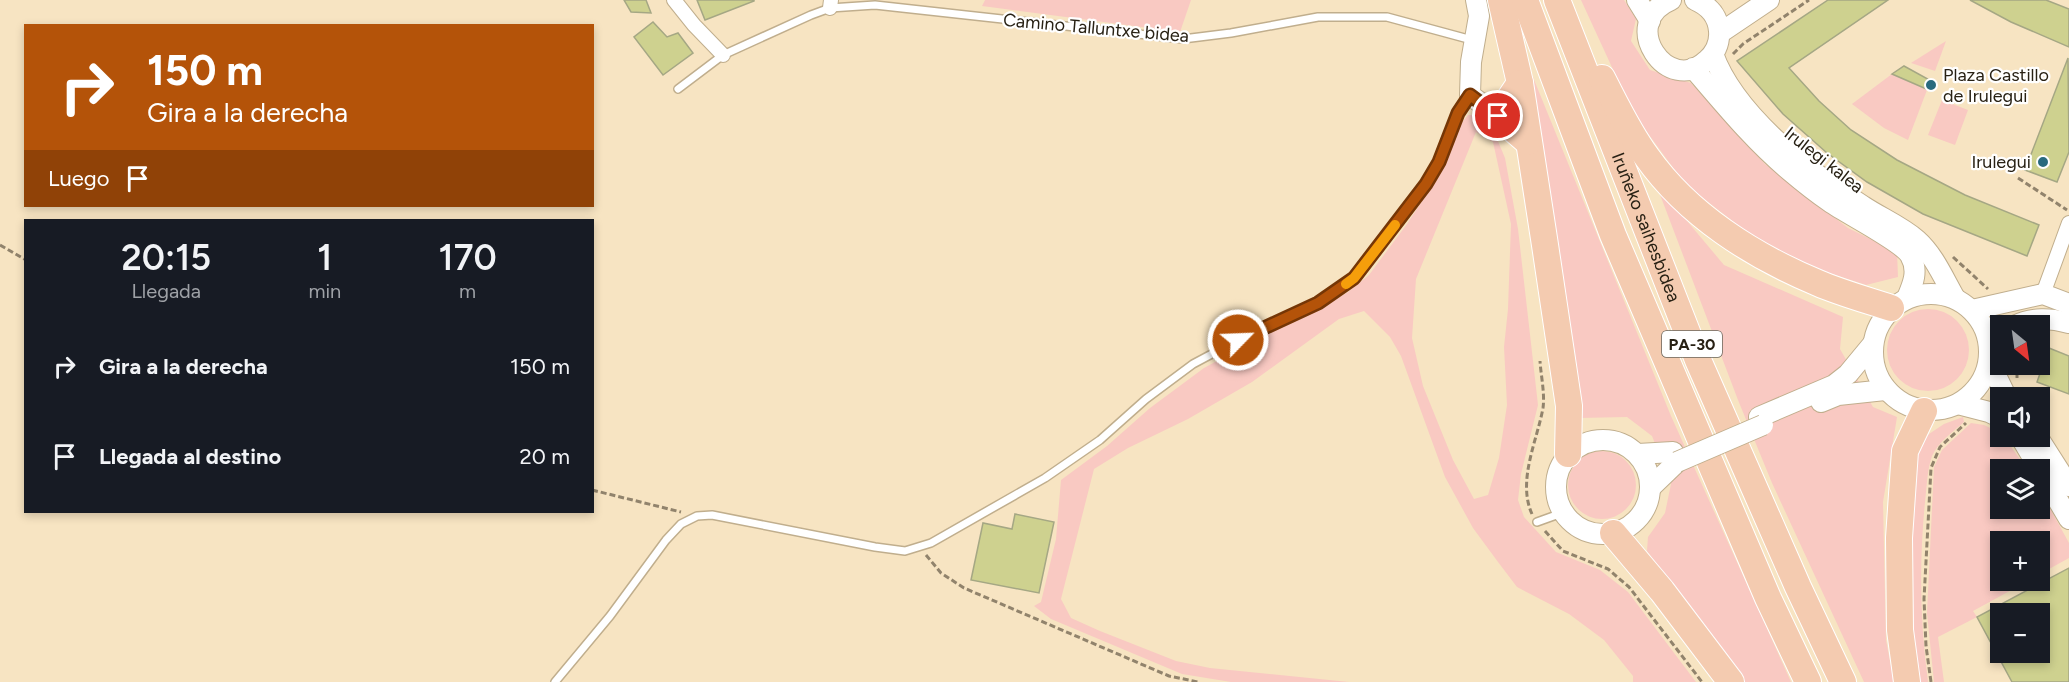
<!DOCTYPE html>
<html lang="es">
<head>
<meta charset="utf-8">
<style>
  :root { --surface:#171b24; --page:#242831; --text:#f1f3f6; --muted:#9ea1a6 }
  body { margin:0; font-family:Figtree,sans-serif; background:var(--page); color:var(--text); height:100vh; display:flex; flex-direction:column; font-size:22px; white-space:nowrap }
  * { box-sizing:border-box; margin:0 }
  p { font-size:20px; color:var(--muted) }
  .icon { flex:none; width:33px; height:33px; fill:none; stroke:currentColor; stroke-width:2; stroke-linecap:round; stroke-linejoin:round }
  .map { position:relative; flex:1; overflow:hidden }
  .drawer { position:absolute; left:24px; top:219px; width:570px; height:294px; display:flex; flex-direction:column; background:var(--surface); border-radius:0px; box-shadow:0 3px 9px #0003 }
  .drawer>* { flex:none }
  .banner { position:absolute; left:24px; top:24px; width:570px; height:183px; border-radius:0px; box-shadow:0 3px 9px #0003; background:#b45309; color:#fff; overflow:hidden }
  .needle { width:39px; rotate:151deg }
  .buttons { position:absolute; left:1990px; top:315px; display:grid; gap:12px }
  .buttons a { display:grid; place-items:center; width:60px; height:60px; border-radius:0px; background:var(--surface); box-shadow:0 3px 9px #0003; font-size:30px }
  .pin { position:absolute; display:grid; place-items:center; width:51px; height:51px; color:#fff; margin:-26px; border:3px solid #fff; border-radius:50%; box-shadow:0 2px 6px #0007 }
  .me { position:absolute; width:66px; margin:-33px; rotate:66deg; stroke-linejoin:round; filter:drop-shadow(0 0 4px #0008) }
  .turn { display:flex; align-items:center; gap:21px; height:126px; padding:0 24px; font-size:27px }
  .turn .icon { width:78px; height:78px; stroke-width:2.5 }
  .turn b { display:block; font-size:42px; line-height:51px }
  .then { display:flex; align-items:center; height:57px; padding:0 24px; background:#0003; gap:12px; font-size:22px }
  .eta { display:flex; justify-content:space-evenly; align-items:center; height:102px; text-align:center }
  .eta b { font-size:36px; font-weight:600; line-height:42px }
  ul { padding:0; list-style:none }
  li { display:flex; align-items:center; gap:18px; height:90px; padding:0 24px }
  li div { flex:1 }
  li b { display:block; font-size:22px }
  li em { font-style:normal }
  .map>svg:first-child { display:block }
  .green { fill:#f9c9c2; fill-rule:evenodd }
  .building { fill:#ced18f; stroke:#a5a784; stroke-width:1.5; fill-rule:evenodd }
  .lines { fill:none; stroke-linecap:round; stroke-linejoin:round }
  .lane-casing { stroke:#c0ae8d; stroke-width:10 }
  .street-casing { stroke:#c0ae8d; stroke-width:16 }
  .secondary-casing { stroke:#c0ae8d; stroke-width:22 }
  .highway-casing { stroke:#fff; stroke-width:28 }
  .path { stroke:#91836c; stroke-width:3; stroke-dasharray:6 3; stroke-linecap:butt }
  .lane { stroke:#fff; stroke-width:7 }
  .street { stroke:#fff; stroke-width:14 }
  .secondary { stroke:#fff; stroke-width:20 }
  .highway { stroke:#f4cbb0; stroke-width:26 }
  .secondary-bridge-casing { stroke:#c0ae8d; stroke-width:22; stroke-linecap:butt }
  .secondary-bridge { stroke:#fff; stroke-width:20 }
  .route-casing { stroke:#753606; stroke-width:15 }
  .route { stroke:#b45309; stroke-width:10 }
  .slow { stroke:#f59e0b; stroke-width:10 }
  .poi-dot { fill:#296a7e; stroke:#fff; stroke-width:2 }
  .labels { text-anchor:middle; stroke-width:4.5; stroke-linejoin:round; paint-order:stroke }
  .shield { fill:#fff; stroke:#68645a; stroke-width:1.5 }
  .shield-label { font-size:16px; font-weight:bold; fill:#282114 }
  .street-label { font-size:18px; fill:#282114; stroke:#fff }
  .poi-label { font-size:18px; fill:#282114; stroke:#fff; text-anchor:start }
</style>
</head>
<body>
<div class="map">
<svg width="2069" height="682" viewBox="0 0 2069 682">
  <rect width="100%" height="100%" fill="#f7e4c2"/>
  <!-- green -->
  <g class="green">
    <path d="M985,0H1191L1180,32L982,6Z"/>
    <path d="M1581,0H1624L1636,19L1631,41L1650,70L1691,83L1765,164L1848,228L1897,252L1898,277L1866,285L1799,263L1749,234L1685,184L1633,113Z"/>
    <path d="M1946,41L1935,71L1911,63Z"/>
    <path d="M1528,65L1671,416L1791,682H1745L1647,551L1648,537L1665,513L1671,484L1652,436L1627,417L1579,418Z"/>
    <path d="M1892,74L1927,90L1908,140L1884,128L1852,104Z"/>
    <path d="M1942,100L1968,110L1955,145L1928,135Z"/>
    <path d="M1468,115H1477L1495,134L1505,158L1518,229L1538,405L1521,474L1518,500L1524,517L1556,552L1600,570L1628,592L1696,682H1633V676L1604,640L1569,614L1517,587L1498,562L1473,528L1445,477L1401,356L1390,337L1364,311L1339,319L1252,382L1188,419L1128,448L1094,469L1061,599L1071,618L1100,631L1176,661L1210,668L1349,682H1231L1182,674L1051,619L1034,606L1041,602L1056,539L1061,480L1107,446L1150,408L1204,368L1263,336L1306,316L1348,292L1369,275L1407,224L1437,178L1459,126ZM1476,132L1493,142L1511,224L1508,309L1504,347L1507,405L1499,458L1488,495L1474,499L1453,460L1423,386L1412,338L1416,279Z"/>
    <path d="M1656,184L1724,265L1843,317L1840,349L1873,407L1897,417L1883,502L1886,640L1894,682H1864L1772,483L1738,400Z"/>
    <circle cx="1928" cy="350" r="41"/>
    <path d="M1963,417L1964,422C1953,432 1938,442 1932,456C1927,470 1927,486 1925,502C1919,562 1920,622 1928,682H1918L1913,647L1908,569L1916,453L1929,434L1944,424Z"/>
    <path d="M1971,423L1984,425L2001,433V436L2004,437L2027,469L2001,470V508H2040V490L2069,543V558L2040,574V542H2001V580L2028,581L1973,611L1977,617L1938,637L1944,682H1934L1927,613L1934,467L1942,450Z"/>
    <circle cx="1602" cy="485" r="34"/>
  </g>
  <!-- building -->
  <g class="building">
    <path d="M624,0H646L651,13L631,12Z"/>
    <path d="M697,0H754V1L705,20Z"/>
    <path d="M1828,0H1888L1789,68L1819,101L1851,130L1897,160L1965,195L2039,225L2027,256L1923,214L1867,182L1827,153L1783,114L1737,61Z"/>
    <path d="M1970,0H2046L2069,9V47L2011,22Z"/>
    <path d="M653,22L667,37L678,33L693,53L663,75L634,37Z"/>
    <path d="M2068,58L2069,152L2057,182L2025,170Z"/>
    <path d="M1904,66L1935,83L1931,91L1892,74Z"/>
    <path d="M2049,348L2069,356V394L2037,382Z"/>
    <path d="M1015,514L1054,522L1039,593L971,580L983,523L1012,529Z"/>
    <path d="M2069,568V682H2012L1977,617ZM2001,614H2040V652H2001Z"/>
  </g>
  <g class="lines">
    <!-- lane casing -->
    <g class="lane-casing">
      <g id="lane">
        <path d="M678,89L723,55L811,15L830,8L875,5L1183,39L1231,33L1318,17H1387L1472,40"/>
        <path d="M1537,522L1562,513"/>
        <path d="M555,682L610,616L666,540L681,524L697,516L712,515L875,547L905,551L931,543L1045,478L1100,440L1146,399L1193,364L1238,340L1318,303L1354,278L1426,184L1439,162L1458,113L1469,97"/>
      </g>
    </g>
    <!-- street casing -->
    <g class="street-casing">
      <g id="street">
        <path d="M674,0L694,25L723,55"/>
        <path d="M830,8L831,0"/>
        <path d="M2043,294L2069,223"/>
      </g>
    </g>
    <!-- secondary casing -->
    <g class="secondary-casing">
      <g id="secondary">
        <path d="M1476,0L1479,16L1471,62L1470,95L1498,116"/>
        <path d="M1637,0L1650,21"/>
        <path d="M1671,0C1617,22 1668,98 1707,60C1715,53 1720,43 1719,31C1718,16 1709,6 1695,0"/>
        <path d="M1720,33L1769,0"/>
        <path d="M1713,54C1735,115 1809,172 1863,206C1881,218 1901,226 1917,240C1934,255 1944,279 1955,298"/>
        <path d="M1693,68C1724,104 1754,141 1790,171C1803,182 1817,193 1830,202C1847,214 1901,241 1910,255C1919,270 1913,284 1907,298"/>
        <circle cx="1931" cy="352" r="58"/>
        <path d="M1972,310L2043,294L2069,304"/>
        <path d="M2014,326C2033,317 2050,318 2069,323"/>
        <path d="M1989,361L2007,398"/>
        <path d="M1821,402L1838,395L1885,390"/>
        <path d="M1958,404L1989,412L2001,418"/>
        <path d="M1759,417L1834,385L1848,374L1872,345"/>
        <path d="M2020,436L2069,519"/>
        <path d="M2037,436L2069,486"/>
        <circle cx="1603" cy="487" r="47"/>
        <path d="M1638,454L1673,452"/>
        <path d="M1651,487L1677,462"/>
      </g>
    </g>
    <!-- highway casing -->
    <g class="highway-casing">
      <g id="highway">
        <path d="M1501,0L1520,83L1545,245L1569,406L1568,454"/>
        <path d="M1525,0L1613,235L1768,598L1808,682"/>
        <path id="s1" d="M1557,0L1698,360L1798,587L1843,682"/>
        <path d="M1602,78C1616,105 1629,133 1647,157C1688,215 1753,256 1818,283C1841,293 1867,300 1891,308"/>
        <path d="M1520,83L1498,116L1528,142"/>
        <path d="M1613,533L1662,591L1731,682"/>
        <path d="M1907,682L1900,630L1899,538L1905,451L1924,411"/>
      </g>
    </g>
    <!-- path -->
    <g class="path">
      <path d="M1733,54L1743,44L1809,0"/>
      <path d="M2018,178L2067,210"/>
      <path d="M0,245L26,260"/>
      <path d="M1953,257L1988,289"/>
      <path d="M2017,364V378"/>
      <path d="M592,490L681,512"/>
      <path d="M1532,514C1517,481 1537,441 1543,408C1545,394 1541,376 1540,361"/>
      <path d="M1545,531L1563,551L1608,569L1629,587L1702,682"/>
      <path d="M926,555L941,573L964,588L1169,676L1198,682"/>
      <path d="M1931,682L1926,646L1924,599L1931,468L1940,447L1966,423"/>
    </g>
    <!-- lane -->
    <use href="#lane" class="lane"/>
    <!-- street -->
    <use href="#street" class="street"/>
    <!-- secondary -->
    <use href="#secondary" class="secondary"/>
    <!-- highway -->
    <use href="#highway" class="highway"/>
    <!-- secondary-bridge casing -->
    <g class="secondary-bridge-casing">
      <path id="secondary-bridge" d="M1677,462L1763,425"/>
    </g>
    <!-- secondary-bridge -->
    <use href="#secondary-bridge" class="secondary-bridge"/>
  </g>
  <g class="lines">
    <!-- route casing -->
    <g class="route-casing">
      <path id="route" d="M1238,340L1318,303L1354,278L1426,184L1439,162L1458,113L1470,95L1498,116"/>
    </g>
    <!-- route -->
    <use href="#route" class="route"/>
    <!-- slow -->
    <path class="slow" d="M1346,284L1354,278L1395,225"/>
  </g>
  <!-- markers -->
  <g class="poi-dot">
    <circle cx="1931" cy="85" r="6"/>
    <circle cx="2043" cy="162" r="6"/>
  </g>
  <g class="labels">
    <!-- shield labels -->
    <rect class="shield" x="1662" y="331" width="60" height="26" rx="4.5"/>
    <g class="shield-label">
      <text x="1692" y="350">PA-30</text>
    </g>
    <!-- street labels -->
    <g class="street-label">
      <text transform="translate(1096 28) rotate(5)" y="6">Camino Talluntxe bidea</text>
      <text transform="translate(1824 160) rotate(38)" y="6">Irulegi kalea</text>
      <text dy="6" stroke="none"><textPath href="#s1" startOffset="244">Iruñeko saihesbidea</textPath></text>
    </g>
    <!-- poi labels -->
    <g class="poi-label">
      <text x="1943" y="81">Plaza Castillo<tspan x="1943" dy="21">de Irulegui</tspan></text>
      <text x="2031" y="168" text-anchor="end">Irulegui</text>
    </g>
  </g>
</svg>
<div class="buttons">
<a><svg class="needle" viewBox="-14 -14 28 28"><path d="M0-13l5 13h-10z" fill="#e53935"/><path d="M0 13l5-13h-10z" fill="#9ea1a6"/></svg></a>
<a><svg class="icon" aria-label="sound" viewBox="0 0 24 24"><path d="M4 9h4l5-4v14l-5-4H4zM17 9q2 3 0 6"/></svg></a>
<a><svg class="icon" aria-label="layers" viewBox="0 0 24 24"><path d="M12 4l9 5-9 5-9-5zM3 14l9 5 9-5"/></svg></a>
<a>+</a>
<a>−</a>
</div>
<div class="pin" style="left:1498px;top:116px;background:#d93025"><svg class="icon" aria-label="arrive" viewBox="0 0 24 24"><path d="M6 21V4h12l-3 4 3 4H6"/></svg></div>
<svg class="me" style="left:1238px;top:340px" viewBox="-20 -20 40 40"><circle r="17" fill="#b45309" stroke="#fff" stroke-width="3"/><path d="M0-11L8 9 0 5-8 9z" fill="#fff"/></svg>
<div class="banner">
<div class="turn"><svg class="icon" aria-label="right" viewBox="0 0 24 24"><path d="M7 20v-9h11M14 6l5 5-5 5"/></svg><div><b>150 m</b>Gira a la derecha</div></div>
<div class="then">Luego<svg class="icon" aria-label="arrive" viewBox="0 0 24 24"><path d="M6 21V4h12l-3 4 3 4H6"/></svg></div>
</div>
<section class="drawer">
<div class="eta">
<div><b>20:15</b><p>Llegada</p></div>
<div><b>1</b><p>min</p></div>
<div><b>170</b><p>m</p></div>
</div>
<ul>
<li><svg class="icon" aria-label="right" viewBox="0 0 24 24"><path d="M7 20v-9h11M14 6l5 5-5 5"/></svg><div><b>Gira a la derecha</b></div><em>150 m</em></li>
<li><svg class="icon" aria-label="arrive" viewBox="0 0 24 24"><path d="M6 21V4h12l-3 4 3 4H6"/></svg><div><b>Llegada al destino</b></div><em>20 m</em></li>
</ul>
</section>
</div>
</body>
</html>
